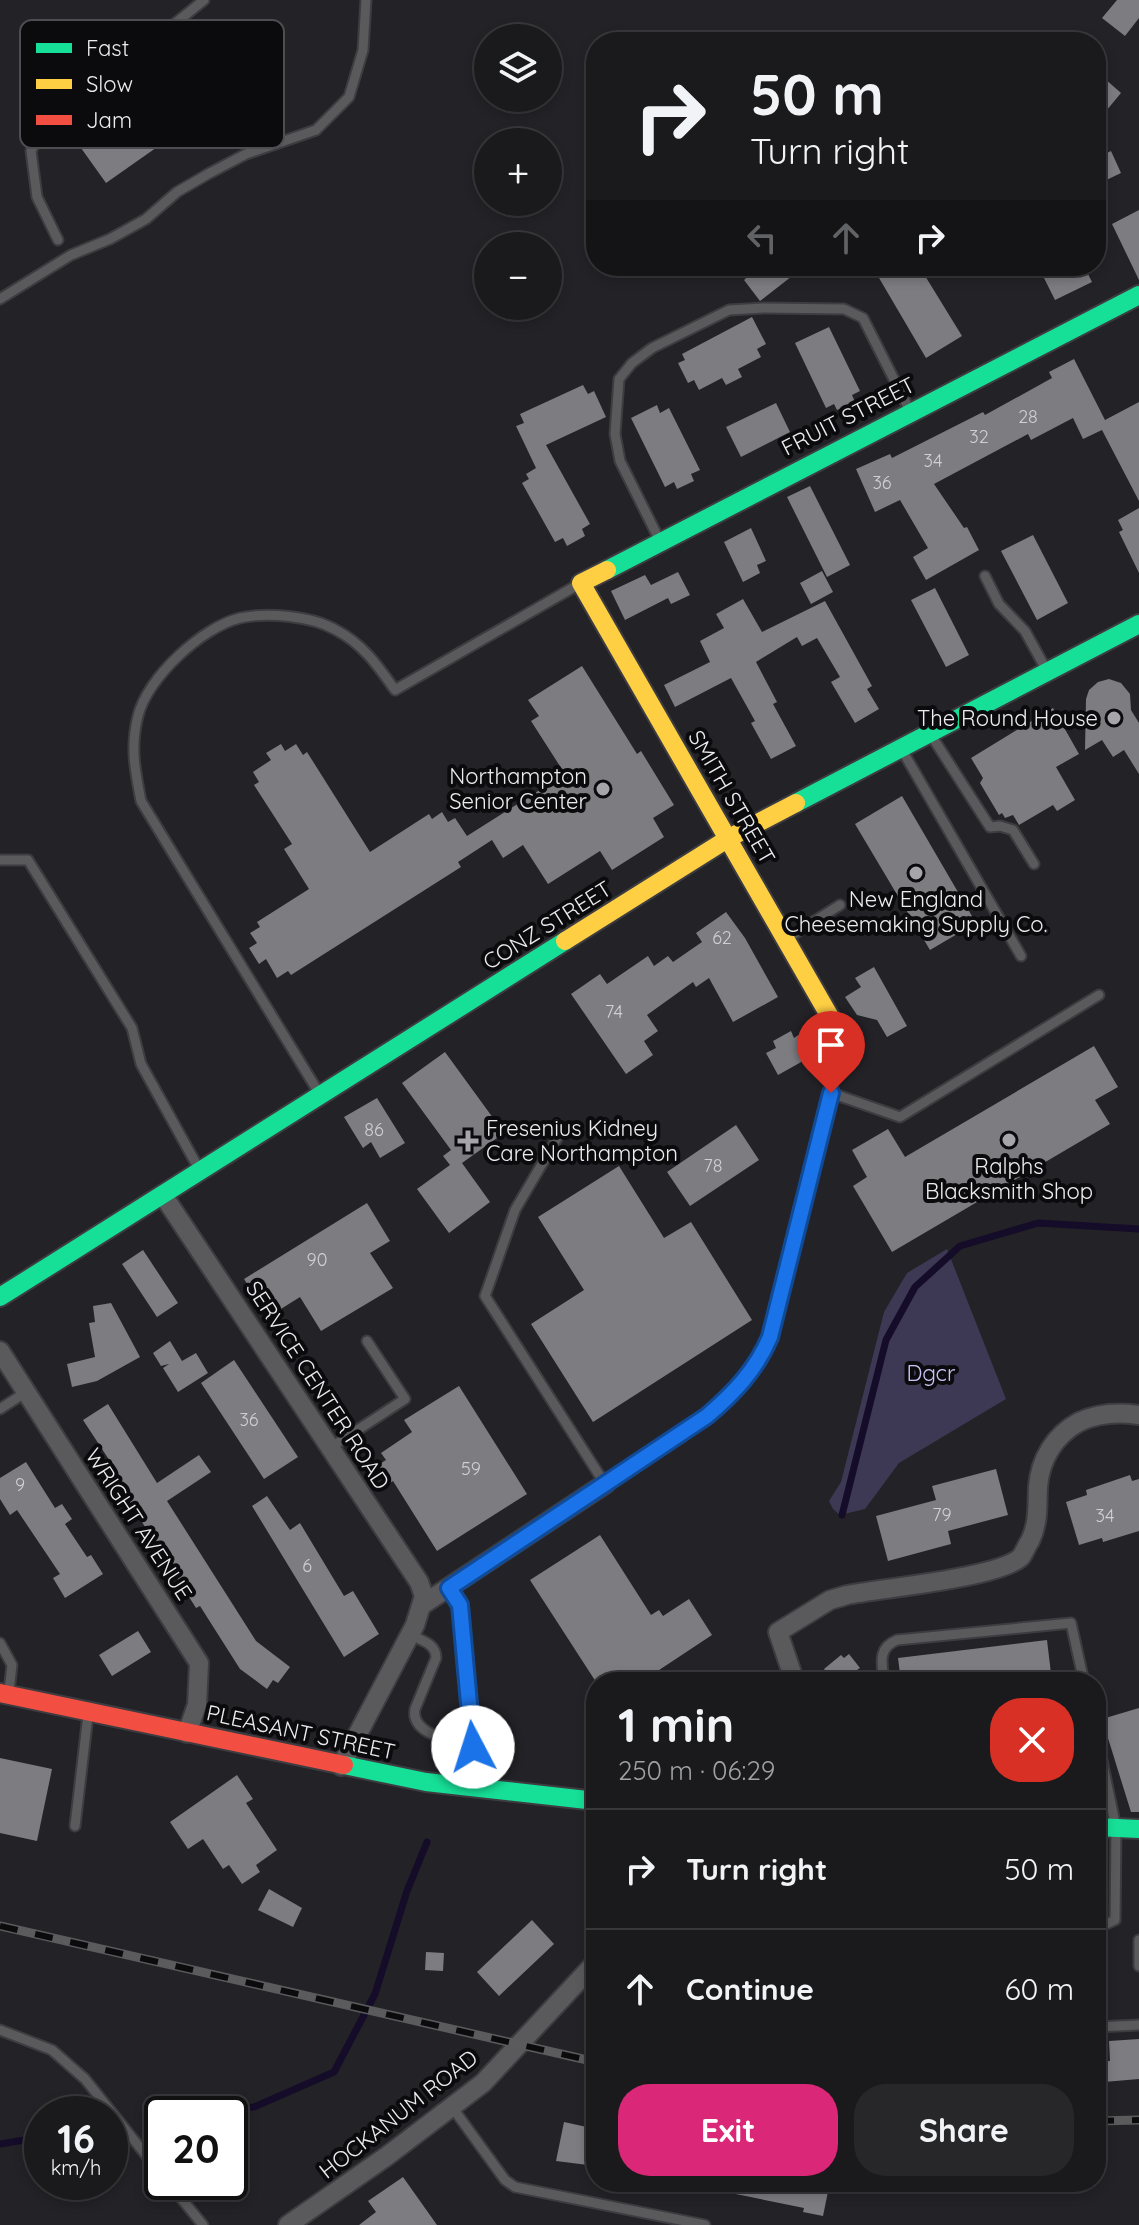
<!DOCTYPE html>
<html lang="en">
<head>
<meta charset="utf-8">
<style>
  :root { --surface:#1a1a1d; --page:#27272a; --text:#f1f3f6; --muted:#9fa1a4; --line:#38383b; --accent:#db2777 }
  body { margin:0; font-family:Quicksand,sans-serif; background:var(--page); color:var(--text); height:100vh; display:flex; flex-direction:column; font-size:30px; white-space:nowrap }
  * { box-sizing:border-box; margin:0 }
  p { font-size:26px; color:var(--muted) }
  .icon { flex:none; width:44px; height:44px; fill:none; stroke:currentColor; stroke-width:2; stroke-linecap:round; stroke-linejoin:round }
  .map { position:relative; flex:1; overflow:hidden }
  .panel { position:absolute; left:586px; top:1672px; width:520px; height:520px; display:flex; flex-direction:column; background:var(--surface); border-radius:32px; box-shadow:0 4px 12px #0003,0 0 0 2px var(--line) }
  .panel>* { flex:none }
  .guide { position:absolute; left:586px; top:32px; width:520px; height:244px; border-radius:32px; box-shadow:0 4px 12px #0003,0 0 0 2px var(--line); background:#1a1a1d; color:var(--text); overflow:hidden }
  .tools { position:absolute; left:474px; top:24px; display:grid; gap:16px }
  .tools a { display:grid; place-items:center; width:88px; height:88px; border-radius:50%; background:var(--surface); box-shadow:0 4px 12px #0003,0 0 0 2px var(--line); font-size:40px }
  .speed { position:absolute; left:24px; top:2096px; display:flex; gap:16px; font-size:40px; font-weight:700; text-align:center }
  .speed>* { display:grid; place-content:center; width:104px; height:104px; border-radius:50%; background:var(--surface); box-shadow:0 4px 12px #0003,0 0 0 2px var(--line); line-height:1 }
  .speed small { font-size:20px; font-weight:400 }
  .speed .limit { border:4px solid #111; border-radius:12px; background:#fff; color:#111 }
  .pin { position:absolute; display:grid; place-items:center; width:68px; height:68px; color:#fff; margin:-82px -34px; border-radius:50% 50% 50% 0; rotate:-45deg; box-shadow:0 0 8px #0007 }
  .pin .icon { rotate:45deg }
  .me { position:absolute; width:88px; margin:-44px; rotate:355deg; stroke-linejoin:round; filter:drop-shadow(0 0 6px #0008) }
  .turn { display:flex; align-items:center; gap:28px; height:168px; padding:0 32px; font-size:36px }
  .turn .icon { width:104px; height:104px; stroke-width:2.5 }
  .turn b { display:block; font-size:56px; line-height:68px }
  .lanes { display:flex; align-items:center; height:76px; padding:0 32px; background:#0003; justify-content:center; gap:40px; direction:ltr }
  .lanes .off { opacity:.35 }
  .round { display:grid; place-items:center; flex:none; width:84px; height:84px; border-radius:32px; background:var(--page) }
  .head { display:flex; align-items:center; justify-content:space-between; height:136px; padding:0 32px }
  h1 { font-size:48px; font-weight:700; line-height:60px }
  .cta { display:flex; gap:16px; margin-top:auto; padding:16px 32px }
  .cta a { flex:1; height:92px; border-radius:32px; background:var(--accent); color:#fff; font-size:32px; font-weight:700; line-height:92px; text-align:center }
  .cta a+a { background:var(--page); color:var(--text) }
  ul { padding:0; list-style:none }
  li { display:flex; align-items:center; gap:24px; height:120px; padding:0 32px; border-top:2px solid var(--line) }
  li div { flex:1 }
  li b { display:block; font-size:30px }
  li em { font-style:normal }
  .map>svg:first-child { display:block }
  .green { fill:#3d3853 }
  .lines { fill:none; stroke-linecap:round; stroke-linejoin:round }
  .stream { stroke:#140c28; stroke-width:7 }
  .building { fill:#7d7c80 }
  .lane-casing { stroke:#3d3c41; stroke-width:13 }
  .street-casing { stroke:#3d3c41; stroke-width:22 }
  .fast-casing { stroke:#3d3c41; stroke-width:22 }
  .slow-casing { stroke:#3d3c41; stroke-width:22 }
  .jam-casing { stroke:#3d3c41; stroke-width:22 }
  .lane { stroke:#5a5a5d; stroke-width:9 }
  .street { stroke:#5a5a5d; stroke-width:18 }
  .fast { stroke:#16e098; stroke-width:18 }
  .slow { stroke:#ffcf43; stroke-width:18 }
  .jam { stroke:#f24e42; stroke-width:18 }
  .rail-casing { stroke:#5b5b5e; stroke-width:9 }
  .rail { stroke:#0b0b0e; stroke-width:6; stroke-dasharray:18; stroke-linecap:butt }
  .route-casing { stroke:#114b97; stroke-width:20 }
  .route { stroke:#1a73e8; stroke-width:14 }
  .poi-dot { fill:#a5a5aa; stroke:#0b0b0e; stroke-width:3 }
  .labels { text-anchor:middle; stroke-width:8; stroke-linejoin:round; paint-order:stroke }
  .number-label { font-size:18px; fill:#d0cfd4 }
  .street-label { font-size:22px; fill:#ebebf0; stroke:#0b0b0e }
  .poi-label { font-size:22px; fill:#ebebf0; stroke:#0b0b0e; text-anchor:end }
  .park-label { font-size:22px; fill:#cbc3f7; stroke:#0b0b0e }
  .key { fill:#0b0b0e; stroke:#4e4e52; stroke-width:2 }
  .key-label { font-size:22px; fill:#ebebf0 }
</style>
</head>
<body>
<div class="map">
<svg width="1139" height="2225" viewBox="0 0 1139 2225">
  <rect width="100%" height="100%" fill="#232227"/>
  <!-- green -->
  <path class="green" d="M947,1249L1006,1399L899,1463L865,1509L840,1515L833,1509L829,1501L841,1482L884,1312L907,1273Z"/>
  <g class="lines">
    <!-- stream -->
    <g class="stream">
      <path d="M842,1515L886,1340L915,1287L960,1246L1038,1223L1139,1229"/>
      <path d="M176,2114L254,2107L334,2072L375,1994L407,1891L427,1842"/>
      <path d="M152,2116L162,2115"/>
      <path d="M0,2144L42,2137"/>
    </g>
  </g>
  <!-- building -->
  <g class="building">
    <path d="M1117,0H1139V18L1125,36L1102,18Z"/>
    <path d="M1104,78L1121,93L1096,123V87Z"/>
    <path d="M149,88L180,131L106,183L76,141Z"/>
    <path d="M1111,151L1121,173L1096,185V158Z"/>
    <path d="M1139,210V280L1112,224Z"/>
    <path d="M742,266H805L760,301L744,280L749,275Z"/>
    <path d="M872,266H919L962,336L926,358Z"/>
    <path d="M1038,266H1084L1092,282L1055,300Z"/>
    <path d="M752,317L766,344L757,349L761,357L738,369L742,377L726,385L722,378L699,390L694,380L688,383L678,363L685,360L682,354Z"/>
    <path d="M829,327L860,391L852,395L855,402L837,410L834,404L826,408L795,343Z"/>
    <path d="M1074,359L1105,420L1139,402V501L1102,430L1083,439L1073,418L1031,440L1028,434L934,484L964,528L967,527L979,550L926,580L913,557L928,548L900,500L875,512L856,469L890,454L892,458L983,412L985,415L1052,378L1049,372Z"/>
    <path d="M583,385L588,394L594,391L606,417L546,445L590,524L582,529L585,536L567,546L563,538L555,542L522,483L529,479L526,474L536,468L516,426L524,423L520,414Z"/>
    <path d="M776,403L790,432L741,457L726,427Z"/>
    <path d="M657,405L660,413L669,408L700,470L691,474L694,481L677,489L674,482L665,487L631,418Z"/>
    <path d="M810,486L850,565L827,577L787,497Z"/>
    <path d="M1139,508V573L1119,532L1123,530L1118,520Z"/>
    <path d="M751,528L766,561L757,565L760,573L743,582L724,542Z"/>
    <path d="M1033,535L1068,603L1037,620L1001,551Z"/>
    <path d="M822,571L833,592L811,604L800,583Z"/>
    <path d="M678,572L690,595L671,604L668,598L625,620L611,591L645,575L651,585Z"/>
    <path d="M935,588L969,655L946,667L911,600Z"/>
    <path d="M743,599L762,632L825,601L872,686L867,689L879,709L855,723L831,682L840,677L817,638L802,646L797,637L756,662L777,702L773,704L796,746L771,759L751,723L755,721L731,678L675,707L664,685L710,662L700,641L724,628L716,614Z"/>
    <path d="M582,666L637,754L641,751L674,805L653,818L664,837L612,870L600,851L548,884L523,845L503,858L492,840L458,862L461,867L291,975L288,971L277,978L266,959L259,964L249,948L257,943L250,933L260,927L257,922L309,889L284,849L292,844L254,785L259,782L253,772L271,760L266,753L281,744L285,751L296,744L303,755L307,752L370,852L429,814L432,819L442,812L448,822L455,818L467,836L565,774L531,721L539,716L528,700Z"/>
    <path d="M1109,679L1121,683L1130,694L1131,710L1139,723V774L1124,750L1113,757L1102,740L1085,750L1086,699L1089,690L1098,682Z"/>
    <path d="M1053,708L1079,754L1056,767L1075,800L1057,811L1053,805L1019,825L1013,815L1005,818L1002,813L999,815L980,783L983,778L971,758Z"/>
    <path d="M902,796L976,923L930,950L855,824Z"/>
    <path d="M726,912L745,938L778,997L733,1022L709,978L696,987L693,982L647,1015L658,1031L644,1041L653,1055L626,1074L571,994L600,974L607,984L648,956L654,966L668,956L673,962L702,942L696,933Z"/>
    <path d="M874,967L907,1026L887,1037L877,1020L857,1015L845,997L861,987L855,978Z"/>
    <path d="M791,1031L794,1038L800,1034L812,1056L778,1075L766,1053L776,1048L773,1041Z"/>
    <path d="M1094,1046L1118,1087L1095,1100L1110,1124L892,1252L853,1186L867,1177L852,1150L888,1129L905,1157Z"/>
    <path d="M445,1052L504,1133L462,1163L490,1202L449,1233L417,1189L450,1165L443,1156L451,1150L402,1083Z"/>
    <path d="M377,1098L405,1143L380,1158L371,1142L363,1148L344,1117Z"/>
    <path d="M736,1125L759,1160L690,1206L667,1172Z"/>
    <path d="M619,1166L664,1238L691,1222L752,1320L593,1422L531,1324L584,1290L538,1217Z"/>
    <path d="M367,1203L390,1241L370,1253L393,1288L321,1331L300,1297L268,1317L244,1279Z"/>
    <path d="M143,1250L178,1303L157,1317L122,1264Z"/>
    <path d="M111,1303L140,1357L97,1381L72,1387L67,1364L95,1357L89,1323L95,1322L93,1306Z"/>
    <path d="M170,1341L182,1361L196,1353L208,1373L178,1392L163,1368L169,1364L161,1366L153,1353Z"/>
    <path d="M234,1360L298,1457L264,1479L201,1383Z"/>
    <path d="M459,1386L527,1494L437,1551L393,1481L390,1483L378,1465L386,1460L381,1453L412,1432L404,1420Z"/>
    <path d="M108,1404L157,1483L199,1455L211,1472L167,1501L256,1641L290,1667L278,1683L273,1680L267,1689L240,1669L200,1606L196,1608L130,1503L115,1478L119,1475L83,1420Z"/>
    <path d="M26,1462L55,1508L62,1504L72,1519L65,1524L87,1557L91,1555L103,1574L65,1598L53,1578L60,1574L17,1510L10,1515L0,1499V1478Z"/>
    <path d="M996,1469L1008,1515L948,1531L951,1544L888,1561L876,1516L936,1500L932,1486Z"/>
    <path d="M1130,1475L1132,1481L1139,1479V1531L1103,1542L1102,1538L1079,1545L1066,1502L1087,1495L1086,1490Z"/>
    <path d="M267,1496L290,1530L300,1523L344,1596L353,1591L379,1634L344,1657L252,1506Z"/>
    <path d="M600,1535L651,1615L659,1610L663,1616L689,1599L712,1635L641,1682H596L530,1580Z"/>
    <path d="M138,1631L151,1652L112,1676L99,1655Z"/>
    <path d="M1047,1640L1052,1682H901L898,1658Z"/>
    <path d="M849,1654L860,1668L854,1672L862,1682H834L824,1669L841,1655L844,1658Z"/>
    <path d="M1139,1708V1812H1131L1102,1719Z"/>
    <path d="M0,1758L52,1769L37,1841L0,1833Z"/>
    <path d="M237,1775L253,1799L246,1803L277,1850L256,1865L260,1872L242,1884L229,1865L223,1869L203,1839L188,1849L170,1822Z"/>
    <path d="M269,1889L302,1908L293,1927L258,1910Z"/>
    <path d="M532,1920L554,1944L499,1996L477,1972Z"/>
    <path d="M426,1952L444,1953L443,1971L425,1970Z"/>
    <path d="M1139,2039V2079L1104,2082L1102,2061H1110L1109,2041Z"/>
    <path d="M564,2122L596,2129V2166L556,2161Z"/>
    <path d="M403,2177L437,2225H359L376,2212L368,2201Z"/>
    <path d="M716,2182H830L823,2216L803,2212L804,2208L716,2190Z"/>
  </g>
  <g class="lines">
    <!-- lane casing -->
    <g class="lane-casing">
      <g id="lane">
        <path d="M93,80L109,108"/>
        <path d="M58,240L37,197L31,151L52,109L157,38L204,0"/>
        <path d="M0,299L71,255L110,239L146,219L177,192L208,174L246,154L316,130L349,97L363,50L366,0"/>
        <path d="M660,541L620,461L615,434L619,379L632,363L652,348L729,310L764,308L844,309L863,318L910,411"/>
        <path d="M985,576L999,604L1025,631L1047,671"/>
        <path d="M931,735L990,827L1000,826L1013,830L1034,864"/>
        <path d="M902,750L1021,956"/>
        <path d="M0,860H28L132,1028L141,1064L199,1169"/>
        <path d="M786,939L840,905"/>
        <path d="M319,1093L141,801C135,770 130,747 138,716C147,678 202,627 240,618C267,612 312,616 336,630C363,644 378,666 395,690L581,583"/>
        <path d="M831,1093L900,1117L1099,995"/>
        <path d="M559,1135L515,1210L485,1296L605,1484C666,1442 740,1408 770,1337L831,1093L841,1036"/>
        <path d="M0,1409L26,1392"/>
        <path d="M330,1448L405,1399L367,1341"/>
        <path d="M449,1588L460,1605L473,1747L471,1785"/>
        <path d="M411,1635C423,1641 436,1644 436,1658L415,1709C410,1735 454,1741 473,1747"/>
        <path d="M0,1643L12,1665L9,1691"/>
        <path d="M884,1682C882,1664 877,1648 897,1640L1071,1623L1084,1682"/>
        <path d="M1096,1731L1116,1828L1115,1920L1096,1929"/>
        <path d="M75,1826L88,1715"/>
        <path d="M1139,1940V1966"/>
        <path d="M1096,2027L1139,2025"/>
        <path d="M0,2030L52,2050L85,2079L162,2175"/>
        <path d="M452,2107L505,2180L515,2187L705,2225"/>
        <path d="M168,2182L203,2225"/>
      </g>
    </g>
    <!-- street casing -->
    <g class="street-casing">
      <g id="street">
        <path d="M163,1195L419,1582L424,1596L415,1625L341,1766"/>
        <path d="M0,1351L199,1663L197,1705L187,1733"/>
        <path d="M422,1605L605,1484"/>
        <path d="M795,1682L778,1632L830,1600L847,1595C882,1588 999,1578 1021,1557C1024,1553 1027,1545 1030,1541C1039,1522 1037,1507 1038,1487C1040,1459 1055,1435 1079,1422C1098,1413 1119,1412 1139,1415"/>
        <path d="M288,2225L387,2156L483,2083L596,1962"/>
      </g>
    </g>
    <!-- fast casing -->
    <g class="fast-casing">
      <g id="fast">
        <path d="M607,570L1139,295"/>
        <path d="M796,803L1139,624"/>
        <path d="M0,1297L565,941"/>
        <path d="M344,1765L426,1782L596,1801"/>
        <path d="M1096,1827L1139,1829"/>
      </g>
    </g>
    <!-- slow casing -->
    <g class="slow-casing">
      <g id="slow">
        <path d="M607,570L581,583L841,1036"/>
        <path d="M565,941L729,838L796,803"/>
      </g>
    </g>
    <!-- jam casing -->
    <g class="jam-casing">
      <path id="jam" d="M0,1693L344,1765"/>
    </g>
    <!-- lane -->
    <use href="#lane" class="lane"/>
    <!-- street -->
    <use href="#street" class="street"/>
    <!-- fast -->
    <use href="#fast" class="fast"/>
    <!-- slow -->
    <use href="#slow" class="slow"/>
    <!-- jam -->
    <use href="#jam" class="jam"/>
    <!-- rail casing -->
    <g class="rail-casing">
      <g id="rail">
        <path d="M0,1926L596,2062"/>
        <path d="M1096,2121L1139,2120"/>
      </g>
    </g>
    <!-- rail -->
    <use href="#rail" class="rail"/>
  </g>
  <g class="lines">
    <!-- route casing -->
    <g class="route-casing">
      <path id="route" d="M473,1747L460,1605L449,1588L707,1416C734,1393 756,1370 770,1337L831,1093"/>
    </g>
    <!-- route -->
    <use href="#route" class="route"/>
  </g>
  <!-- markers -->
  <g class="poi-dot">
    <circle cx="1114" cy="718" r="8"/>
    <circle cx="603" cy="789" r="8"/>
    <circle cx="916" cy="873" r="8"/>
    <circle cx="1009" cy="1140" r="8"/>
    <path d="M464 1129h8v8h8v8h-8v8h-8v-8h-8v-8h8z"/>
  </g>
  <g class="labels">
    <!-- number labels -->
    <g class="number-label">
      <text x="1028" y="423">28</text>
      <text x="979" y="443">32</text>
      <text x="933" y="467">34</text>
      <text x="882" y="489">36</text>
      <text x="722" y="944">62</text>
      <text x="614" y="1018">74</text>
      <text x="374" y="1136">86</text>
      <text x="713" y="1172">78</text>
      <text x="317" y="1266">90</text>
      <text x="249" y="1426">36</text>
      <text x="471" y="1475">59</text>
      <text x="20" y="1491">9</text>
      <text x="942" y="1521">79</text>
      <text x="1105" y="1522">34</text>
      <text x="307" y="1572">6</text>
    </g>
    <!-- street labels -->
    <g class="street-label">
      <text transform="translate(848 416) rotate(-27)" y="8">FRUIT STREET</text>
      <text transform="translate(732 797) rotate(60)" y="8">SMITH STREET</text>
      <text transform="translate(547 925) rotate(-32)" y="8">CONZ STREET</text>
      <text transform="translate(318 1385) rotate(57)" y="8">SERVICE CENTER ROAD</text>
      <text transform="translate(139 1524) rotate(57)" y="8">WRIGHT AVENUE</text>
      <text transform="translate(301 1732) rotate(12)" y="8">PLEASANT STREET</text>
      <text transform="translate(398 2114) rotate(-38)" y="8">HOCKANUM ROAD</text>
    </g>
    <!-- poi labels -->
    <g class="poi-label">
      <text x="1098" y="726">The Round House</text>
      <text x="587" y="784">Northampton<tspan x="587" dy="25">Senior Center</tspan></text>
      <text x="916" y="907" text-anchor="middle">New England<tspan x="916" dy="25">Cheesemaking Supply Co.</tspan></text>
      <text x="486" y="1136" text-anchor="start">Fresenius Kidney<tspan x="486" dy="25">Care Northampton</tspan></text>
      <text x="1009" y="1174" text-anchor="middle">Ralphs<tspan x="1009" dy="25">Blacksmith Shop</tspan></text>
    </g>
    <!-- park labels -->
    <g class="park-label">
      <text x="931" y="1381">Dgcr</text>
    </g>
  </g>
  <!-- legend -->
  <rect x="20" y="20" width="264" height="128" rx="12" class="key"/>
  <rect x="36" y="43" width="36" height="10" fill="#16e098"/>
  <rect x="36" y="79" width="36" height="10" fill="#ffcf43"/>
  <rect x="36" y="115" width="36" height="10" fill="#f24e42"/>
  <g class="key-label">
    <text x="86" y="56">Fast</text>
    <text x="86" y="92">Slow</text>
    <text x="86" y="128">Jam</text>
  </g>
</svg>
<div class="tools">
<a><svg class="icon" aria-label="layers" viewBox="0 0 24 24"><path d="M12 4l9 5-9 5-9-5zM3 14l9 5 9-5"/></svg></a>
<a>+</a>
<a>−</a>
</div>
<div class="speed"><div>16<small>km/h</small></div><div class="limit">20</div></div>
<div class="pin" style="left:831px;top:1093px;background:#d93025"><svg class="icon" aria-label="arrive" viewBox="0 0 24 24"><path d="M6 21V4h12l-3 4 3 4H6"/></svg></div>
<svg class="me" style="left:473px;top:1747px" viewBox="-20 -20 40 40"><circle r="19" fill="#fff"/><path d="M0-13L10 11 0 6-10 11z" fill="#1a73e8"/></svg>
<div class="guide">
<div class="turn"><svg class="icon" aria-label="right" viewBox="0 0 24 24"><path d="M7 20v-9h11M14 6l5 5-5 5"/></svg><div><b>50 m</b>Turn right</div></div>
<div class="lanes"><svg class="icon off" aria-label="left" viewBox="0 0 24 24"><path d="M17 20v-9H6M10 6l-5 5 5 5"/></svg><svg class="icon off" aria-label="ahead" viewBox="0 0 24 24"><path d="M12 20V5M6 11l6-6 6 6"/></svg><svg class="icon" aria-label="right" viewBox="0 0 24 24"><path d="M7 20v-9h11M14 6l5 5-5 5"/></svg></div>
</div>
<section class="panel">
<div class="head"><div><h1>1 min</h1><p>250 m · 06:29</p></div><a class="round" style="background:#d93025;color:#fff"><svg class="icon" aria-label="close" viewBox="0 0 24 24"><path d="M6 6l12 12M18 6L6 18"/></svg></a></div>
<ul>
<li><svg class="icon" aria-label="right" viewBox="0 0 24 24"><path d="M7 20v-9h11M14 6l5 5-5 5"/></svg><div><b>Turn right</b></div><em>50 m</em></li>
<li><svg class="icon" aria-label="ahead" viewBox="0 0 24 24"><path d="M12 20V5M6 11l6-6 6 6"/></svg><div><b>Continue</b></div><em>60 m</em></li>
</ul>
<div class="cta"><a>Exit</a><a>Share</a></div>
</section>
</div>
</body>
</html>
